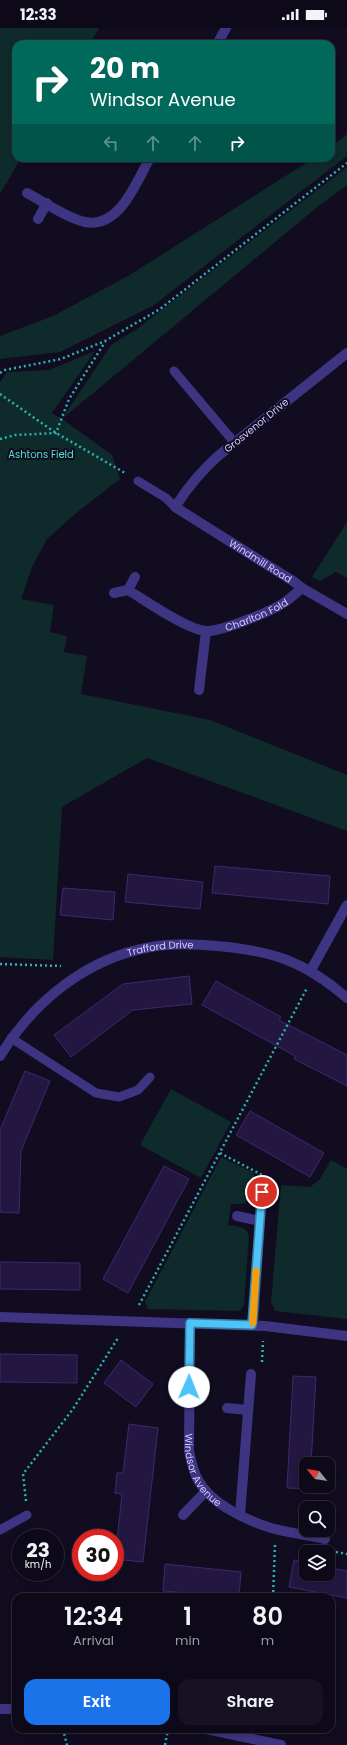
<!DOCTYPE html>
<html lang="en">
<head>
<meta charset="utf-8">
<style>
  :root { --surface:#0d0918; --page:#161221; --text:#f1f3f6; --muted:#9a9aa2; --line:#2d2a37; --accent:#1a73e8 }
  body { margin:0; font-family:Poppins,sans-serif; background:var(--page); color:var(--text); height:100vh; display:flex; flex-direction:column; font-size:15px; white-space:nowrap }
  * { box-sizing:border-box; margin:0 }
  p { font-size:13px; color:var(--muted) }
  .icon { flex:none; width:22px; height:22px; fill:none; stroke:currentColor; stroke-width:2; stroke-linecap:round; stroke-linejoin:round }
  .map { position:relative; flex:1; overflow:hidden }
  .drawer { position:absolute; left:12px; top:1565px; width:323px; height:140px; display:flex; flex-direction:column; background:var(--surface); border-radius:12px; box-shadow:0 2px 6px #0003,0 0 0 1px var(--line) }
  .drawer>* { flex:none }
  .banner { position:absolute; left:12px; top:12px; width:323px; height:122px; border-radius:12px; box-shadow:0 2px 6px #0003,0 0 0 1px var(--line); background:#00695c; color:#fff; overflow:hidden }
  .needle { width:26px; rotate:300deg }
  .buttons { position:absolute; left:299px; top:1429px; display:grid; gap:8px }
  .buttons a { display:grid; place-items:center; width:36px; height:36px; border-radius:8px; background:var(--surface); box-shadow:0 2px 6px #0003,0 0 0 1px var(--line); font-size:20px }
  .speed { position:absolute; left:12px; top:1501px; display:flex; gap:8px; font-size:20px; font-weight:700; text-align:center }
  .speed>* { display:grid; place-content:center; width:52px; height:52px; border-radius:50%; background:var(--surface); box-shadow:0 2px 6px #0003,0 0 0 1px var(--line); line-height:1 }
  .speed small { font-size:10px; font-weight:400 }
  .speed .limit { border:6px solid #d22; background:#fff; color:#111 }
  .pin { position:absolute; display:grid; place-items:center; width:34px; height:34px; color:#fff; margin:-17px; border:2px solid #fff; border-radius:50%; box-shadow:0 1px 4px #0007 }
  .me { position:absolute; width:44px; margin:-22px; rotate:1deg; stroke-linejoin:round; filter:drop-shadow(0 0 3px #0008) }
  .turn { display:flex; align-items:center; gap:14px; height:84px; padding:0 12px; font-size:18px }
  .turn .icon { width:52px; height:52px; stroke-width:2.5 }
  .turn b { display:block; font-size:28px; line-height:34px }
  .lanes { display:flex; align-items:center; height:38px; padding:0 12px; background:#0003; justify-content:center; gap:20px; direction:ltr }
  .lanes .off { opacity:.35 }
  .eta { display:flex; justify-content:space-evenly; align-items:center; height:68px; text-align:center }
  .eta b { font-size:24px; font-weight:600; line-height:28px }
  .primary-button { display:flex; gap:8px; margin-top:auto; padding:8px 12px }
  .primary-button a { flex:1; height:46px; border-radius:12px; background:var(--accent); color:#fff; font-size:16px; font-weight:600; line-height:46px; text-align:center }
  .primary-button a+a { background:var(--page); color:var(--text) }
  .status { display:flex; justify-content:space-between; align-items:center; height:28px; padding:0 20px; background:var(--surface); direction:ltr }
  .status svg { height:11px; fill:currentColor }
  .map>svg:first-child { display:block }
  .green { fill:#0f2a2b }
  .building { fill:#231742; stroke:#3b296f }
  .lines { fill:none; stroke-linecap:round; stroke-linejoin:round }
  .path { stroke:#29b4b5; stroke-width:2.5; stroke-dasharray:2 3; stroke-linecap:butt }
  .service { stroke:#3d3581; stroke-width:9 }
  .minor { stroke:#3d3581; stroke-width:10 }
  .tertiary { stroke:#3d3581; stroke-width:10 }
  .route-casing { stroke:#337fa1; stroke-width:10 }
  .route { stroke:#4fc3f7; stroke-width:7 }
  .slow { stroke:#f59e0b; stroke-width:7 }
  .labels { text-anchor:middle; stroke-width:4; stroke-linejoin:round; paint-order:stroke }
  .street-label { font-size:10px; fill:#d5cbff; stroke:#110c20 }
  .park-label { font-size:10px; fill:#54e3c9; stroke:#110c20 }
</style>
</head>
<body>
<div class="status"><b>12:33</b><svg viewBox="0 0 49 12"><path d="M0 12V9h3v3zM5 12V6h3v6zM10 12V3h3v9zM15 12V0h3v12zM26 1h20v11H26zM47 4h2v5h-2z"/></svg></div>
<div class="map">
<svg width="347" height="1717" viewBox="0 0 347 1717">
  <rect width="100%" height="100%" fill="#110c20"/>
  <!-- green -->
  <g class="green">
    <path d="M0,0H99L90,16H16V130H21L0,166Z"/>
    <path d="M347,106V128L154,277L60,324L0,331V308L53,288L128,248L314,130H331V119Z"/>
    <path d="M347,139V157L316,180L62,391L112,427L120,451L75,486L47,511L32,539L21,571L54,577L50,604L67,608L64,624L87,628L81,666L210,692L347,747V803L147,730L62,779L53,932L0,929V354L7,344L49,342L95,323L52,385L62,391L111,317L137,301Z"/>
    <path d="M347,494V550L336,544L320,553L312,549Z"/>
    <path d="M171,1061L231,1094L201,1150L140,1117Z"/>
    <path d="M221,1129L254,1145C253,1165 256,1178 231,1176L228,1197C237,1199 245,1197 249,1207L244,1277L240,1283L148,1281L145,1274Z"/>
    <path d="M331,1132L347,1141V1291L275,1283L271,1274L281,1157L310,1159L320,1151Z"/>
  </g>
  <!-- building -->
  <g class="building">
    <path d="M215,838L330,848L328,876L212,865Z"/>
    <path d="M128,846L203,854L200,881L125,874Z"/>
    <path d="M63,860L115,864L113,892L60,887Z"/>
    <path d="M189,948L192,976L133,982L71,1029L54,1007L123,956Z"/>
    <path d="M216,953L281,989L279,992L347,1027V1058L294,1031L295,1028L202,977Z"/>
    <path d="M25,1043L50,1053L21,1123L19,1185L0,1184V1102Z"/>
    <path d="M250,1083L324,1125L310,1149L236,1107Z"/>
    <path d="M164,1138L189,1151L128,1265L103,1251Z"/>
    <path d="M0,1234L80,1235V1262L0,1261Z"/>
    <path d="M0,1326L77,1327V1355L0,1354Z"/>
    <path d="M121,1332L153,1356L136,1379L104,1355Z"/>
    <path d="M293,1348L316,1349L311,1436H306V1458H310V1461L287,1460Z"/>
    <path d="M129,1396L158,1400L143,1534L115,1531L122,1466L115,1465L117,1445H123Z"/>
    <path d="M294,1532L306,1534V1546H328V1538L330,1540L347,1543V1570L289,1559Z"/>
    <path d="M165,1536L241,1544L239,1569L163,1563Z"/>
  </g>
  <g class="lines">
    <!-- path -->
    <g class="path">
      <path d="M0,345L5,342L61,331L105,313L160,281L347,135"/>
      <path d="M0,366L56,405L125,445"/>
      <path d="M0,411L15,407L56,405L69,371L105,314"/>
      <path d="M0,936L61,938"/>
      <path d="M220,1125L264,1148"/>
      <path d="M139,1277L307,960"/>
      <path d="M262,1334L263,1313"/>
      <path d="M26,1473L23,1446L73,1381L118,1310"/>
      <path d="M336,1524L347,1526"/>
      <path d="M273,1569L275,1517"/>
      <path d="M63,1701L67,1717"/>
      <path d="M165,1717L168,1701"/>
    </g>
    <!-- service -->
    <g class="service">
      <path d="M174,343L234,414"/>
      <path d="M138,453L166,470L175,479"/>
      <path d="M11,1010L96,1065L119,1069L138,1062L150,1049"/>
      <path d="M0,1502L27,1487"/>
    </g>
    <!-- minor -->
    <g class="minor">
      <path d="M217,16L226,0"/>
      <path d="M27,165C44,174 67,190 85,194C120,201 136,154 150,130"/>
      <path d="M38,191L47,175"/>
      <path id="s1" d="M347,325L218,428C200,444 188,459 175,479L293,553L302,560L347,586"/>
      <path id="s2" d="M128,562C145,572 187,602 206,603C221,604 272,583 285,574C291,570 296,565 302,560"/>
      <path d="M114,565L128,562L135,549"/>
      <path d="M199,662L206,603"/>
      <path d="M311,942L347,877"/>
      <path id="s3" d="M0,1028C34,973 87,930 151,919C172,915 196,916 217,918C273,923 304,933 347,970"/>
      <path d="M237,1188L260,1193"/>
      <path d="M0,1289L265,1298L347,1308"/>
      <path id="s4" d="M190,1295L189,1423C191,1433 193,1443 198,1452C211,1476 246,1492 271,1500C288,1505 307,1507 325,1511"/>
      <path d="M253,1297L262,1164"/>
      <path d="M227,1380L248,1382"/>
      <path d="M183,1487L206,1463"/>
      <path d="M240,1487L251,1346"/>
    </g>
    <!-- tertiary -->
    <g class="tertiary">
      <path d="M0,1681H16"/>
      <path d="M206,1701L281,1717"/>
    </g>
  </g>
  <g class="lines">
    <!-- route casing -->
    <g class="route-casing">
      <path id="route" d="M189,1359L190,1295L252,1297L262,1164"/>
    </g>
    <!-- route -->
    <use href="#route" class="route"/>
    <!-- slow -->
    <path class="slow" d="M253,1295L256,1243"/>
  </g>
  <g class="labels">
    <!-- street labels -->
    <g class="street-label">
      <text transform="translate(256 397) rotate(-39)" y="4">Grosvenor Drive</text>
      <text dy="4" stroke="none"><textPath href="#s1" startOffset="333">Windmill Road</textPath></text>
      <text dy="4" stroke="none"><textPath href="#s2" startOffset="142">Charlton Fold</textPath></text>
      <text dy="4" stroke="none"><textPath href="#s3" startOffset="201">Trafford Drive</textPath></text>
      <text dy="4" stroke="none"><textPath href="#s4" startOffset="151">Windsor Avenue</textPath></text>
    </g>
    <!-- park labels -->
    <g class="park-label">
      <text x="41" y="430">Ashtons Field</text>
    </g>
  </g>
</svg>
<div class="buttons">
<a><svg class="needle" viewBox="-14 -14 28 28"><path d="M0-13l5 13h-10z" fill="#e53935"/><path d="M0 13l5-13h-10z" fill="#9a9aa2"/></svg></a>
<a><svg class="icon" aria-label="search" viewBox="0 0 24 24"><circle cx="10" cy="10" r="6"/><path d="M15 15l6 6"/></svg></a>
<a><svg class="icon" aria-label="layers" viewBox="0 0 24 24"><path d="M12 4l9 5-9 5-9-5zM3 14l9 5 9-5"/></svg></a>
</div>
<div class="speed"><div>23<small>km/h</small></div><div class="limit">30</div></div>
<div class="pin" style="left:262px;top:1164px;background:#d93025"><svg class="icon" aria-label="arrive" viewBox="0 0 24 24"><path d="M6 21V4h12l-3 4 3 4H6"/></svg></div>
<svg class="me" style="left:189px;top:1359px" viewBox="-20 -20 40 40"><circle r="19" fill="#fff"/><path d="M0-13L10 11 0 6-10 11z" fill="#4fc3f7"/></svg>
<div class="banner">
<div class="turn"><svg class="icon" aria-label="right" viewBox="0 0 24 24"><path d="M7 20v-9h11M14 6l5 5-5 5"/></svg><div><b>20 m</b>Windsor Avenue</div></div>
<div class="lanes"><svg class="icon off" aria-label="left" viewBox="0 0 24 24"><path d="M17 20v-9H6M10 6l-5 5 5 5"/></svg><svg class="icon off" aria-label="ahead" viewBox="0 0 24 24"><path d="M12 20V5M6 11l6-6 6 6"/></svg><svg class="icon off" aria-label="ahead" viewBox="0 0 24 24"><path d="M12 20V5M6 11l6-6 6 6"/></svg><svg class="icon" aria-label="right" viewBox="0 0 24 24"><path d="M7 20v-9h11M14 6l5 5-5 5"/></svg></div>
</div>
<section class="drawer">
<div class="eta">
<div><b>12:34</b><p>Arrival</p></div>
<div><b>1</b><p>min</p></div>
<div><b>80</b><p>m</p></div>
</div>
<div class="primary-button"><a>Exit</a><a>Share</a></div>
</section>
</div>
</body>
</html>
